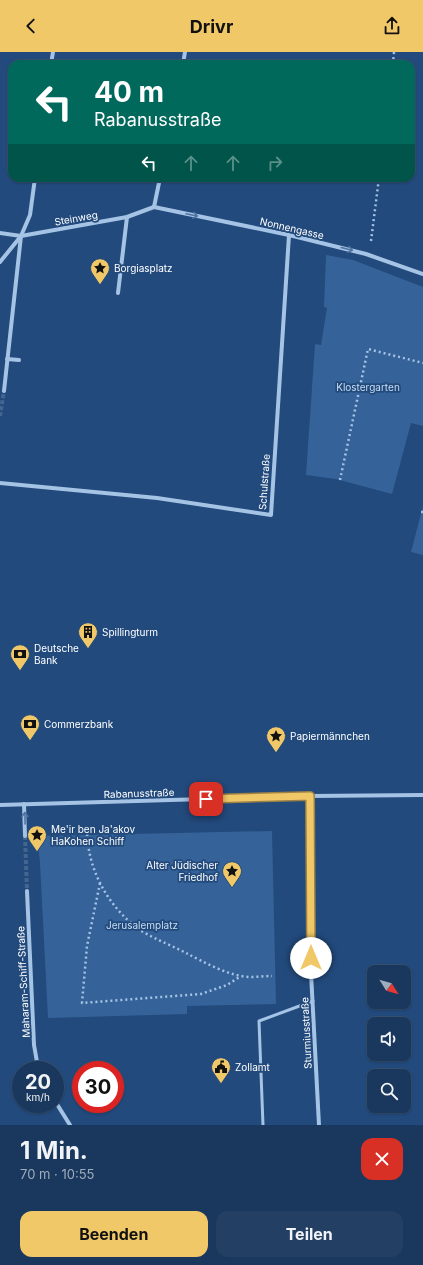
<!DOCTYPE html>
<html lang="de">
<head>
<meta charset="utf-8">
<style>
  :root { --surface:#1a385d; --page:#233f63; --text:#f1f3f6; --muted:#9facbc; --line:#385272; --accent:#f1c868 }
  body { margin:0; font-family:Inter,sans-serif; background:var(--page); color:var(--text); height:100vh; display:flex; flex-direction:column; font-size:15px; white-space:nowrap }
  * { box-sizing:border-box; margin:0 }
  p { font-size:13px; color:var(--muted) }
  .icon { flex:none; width:22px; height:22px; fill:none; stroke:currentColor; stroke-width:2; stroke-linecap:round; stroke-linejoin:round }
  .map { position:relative; height:1073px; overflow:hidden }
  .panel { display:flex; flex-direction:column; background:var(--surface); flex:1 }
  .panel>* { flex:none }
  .hud { position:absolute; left:8px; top:8px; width:407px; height:122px; border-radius:12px; box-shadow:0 1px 3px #0004,0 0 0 1px var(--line); background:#00695c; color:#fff; overflow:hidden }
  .needle { width:26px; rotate:127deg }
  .tools { position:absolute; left:367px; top:913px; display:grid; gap:8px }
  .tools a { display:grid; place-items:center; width:44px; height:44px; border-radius:8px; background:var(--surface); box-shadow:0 1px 3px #0004,0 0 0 1px var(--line); font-size:20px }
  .speed { position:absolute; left:12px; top:1009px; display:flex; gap:8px; font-size:20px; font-weight:700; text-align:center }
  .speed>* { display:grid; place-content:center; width:52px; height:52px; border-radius:50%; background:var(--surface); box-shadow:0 1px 3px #0004,0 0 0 1px var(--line); line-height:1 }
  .speed small { font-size:10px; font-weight:400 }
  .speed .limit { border:6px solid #d22; background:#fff; color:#111 }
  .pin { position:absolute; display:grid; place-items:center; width:34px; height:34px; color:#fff; margin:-17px; border-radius:8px; box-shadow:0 2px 6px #0006 }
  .me { position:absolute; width:44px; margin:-22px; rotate:0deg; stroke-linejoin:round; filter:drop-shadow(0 0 3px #0008) }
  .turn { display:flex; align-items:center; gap:14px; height:84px; padding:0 20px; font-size:18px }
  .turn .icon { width:52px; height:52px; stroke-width:2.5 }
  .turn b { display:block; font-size:28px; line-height:34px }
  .lanes { display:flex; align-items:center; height:38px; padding:0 20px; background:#0003; justify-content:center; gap:20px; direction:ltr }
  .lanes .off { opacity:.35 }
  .round { display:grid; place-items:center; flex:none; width:42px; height:42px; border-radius:12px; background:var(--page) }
  .head { display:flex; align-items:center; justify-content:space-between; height:68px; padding:0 20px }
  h1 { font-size:24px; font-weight:700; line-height:30px }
  .cta { display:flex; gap:8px; margin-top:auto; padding:8px 20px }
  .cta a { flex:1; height:46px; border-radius:12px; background:var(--accent); color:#111; font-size:16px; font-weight:700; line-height:46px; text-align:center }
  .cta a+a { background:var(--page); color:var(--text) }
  header { display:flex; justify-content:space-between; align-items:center; height:52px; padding:0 20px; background:var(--accent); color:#111; font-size:18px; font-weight:700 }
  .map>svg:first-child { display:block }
  .green { fill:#356399 }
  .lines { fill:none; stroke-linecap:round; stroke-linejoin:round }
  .street-tunnel { stroke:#436590; stroke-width:4; stroke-dasharray:4 2; stroke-linecap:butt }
  .path { stroke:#a5c3e5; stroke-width:2.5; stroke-dasharray:2 3; stroke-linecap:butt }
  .lane { stroke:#a5c3e5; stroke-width:3 }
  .street { stroke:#a5c3e5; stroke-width:4 }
  .oneway { stroke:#5074a1 }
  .route-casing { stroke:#9d8244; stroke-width:10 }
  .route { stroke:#f1c868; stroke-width:7 }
  .labels { text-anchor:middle; stroke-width:3.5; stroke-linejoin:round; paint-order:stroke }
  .street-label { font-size:10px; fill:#fff; stroke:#224a7c }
  .poi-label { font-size:10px; fill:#fff; stroke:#224a7c; text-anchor:start }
  .park-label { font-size:10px; fill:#c8ddf4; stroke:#224a7c }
</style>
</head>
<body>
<header><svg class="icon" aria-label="back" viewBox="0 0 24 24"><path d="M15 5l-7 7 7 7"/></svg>Drivr<svg class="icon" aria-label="share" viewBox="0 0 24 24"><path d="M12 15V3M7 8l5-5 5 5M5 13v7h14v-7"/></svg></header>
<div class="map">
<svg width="423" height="1073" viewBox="0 0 423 1073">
  <rect width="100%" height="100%" fill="#224a7c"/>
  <!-- green -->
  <g class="green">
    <path d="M326,203L353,208L423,235V374L411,371L392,442L336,427L306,423L315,292L321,293L327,256L324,255Z"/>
    <path d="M423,454V503L411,500Z"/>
    <path d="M272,779L276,952L187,954V962L48,966L40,811L37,784Z"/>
  </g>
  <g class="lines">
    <!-- street-tunnel -->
    <g class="street-tunnel">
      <path d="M0,364L4,339"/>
      <path d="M25,784L27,839"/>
    </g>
    <!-- path -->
    <g class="path">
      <path d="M393,12L394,0"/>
      <path d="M371,189L379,126"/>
      <path d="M340,428L368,297L423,311"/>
      <path d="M421,460H423"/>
      <path d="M87,777C87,817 108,855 140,878C154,887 171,893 186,901C204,910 230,925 251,925C258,925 265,924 272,924"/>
      <path d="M100,831L87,894L82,951L201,942L227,933L241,924"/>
    </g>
    <!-- lane -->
    <path class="lane" d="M263,1073L259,969L313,949"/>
    <!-- street -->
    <g class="street">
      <path d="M51,12L53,0"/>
      <path d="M183,12L185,0"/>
      <path d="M154,155L289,183L366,202L423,222"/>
      <path d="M154,155L160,126"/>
      <path d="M0,181L21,184L127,165L154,155"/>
      <path d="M0,210L21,184L30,163L35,126"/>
      <path d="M118,241L127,165"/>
      <path d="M7,307L19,308"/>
      <path d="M4,339L21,184"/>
      <path d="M0,431L157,446L271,463L289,183"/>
      <path d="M310,744L311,921L319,1073"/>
      <path d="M24,752L25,784"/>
      <path d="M0,753L310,744L423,743"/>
      <path d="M27,839L34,993L37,1010L41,1018"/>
      <path d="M55,1049L70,1073"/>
    </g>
  </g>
  <!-- one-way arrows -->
  <defs><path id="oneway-shaft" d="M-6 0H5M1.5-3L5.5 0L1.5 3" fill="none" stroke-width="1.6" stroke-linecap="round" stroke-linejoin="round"/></defs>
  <g class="oneway">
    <use href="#oneway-shaft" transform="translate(192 163) rotate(12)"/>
    <use href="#oneway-shaft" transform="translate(347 197) rotate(14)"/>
    <use href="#oneway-shaft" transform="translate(25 766) rotate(-91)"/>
  </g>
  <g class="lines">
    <!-- route casing -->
    <g class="route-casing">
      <path id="route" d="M206,747L310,744L311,906"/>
    </g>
    <!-- route -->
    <use href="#route" class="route"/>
  </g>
  <!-- icons -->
  <defs>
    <g id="sight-pin" transform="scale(1)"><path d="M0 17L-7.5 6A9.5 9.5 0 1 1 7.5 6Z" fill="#f1c868" stroke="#224a7c"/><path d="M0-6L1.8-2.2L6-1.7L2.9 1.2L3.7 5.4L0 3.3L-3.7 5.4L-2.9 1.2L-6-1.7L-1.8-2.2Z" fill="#111"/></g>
    <g id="building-pin" transform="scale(1)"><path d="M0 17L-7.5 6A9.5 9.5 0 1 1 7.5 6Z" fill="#f1c868" stroke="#224a7c"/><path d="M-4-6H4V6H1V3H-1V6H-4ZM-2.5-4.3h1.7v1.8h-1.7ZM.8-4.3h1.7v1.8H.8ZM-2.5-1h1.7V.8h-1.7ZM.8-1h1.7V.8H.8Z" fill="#111"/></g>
    <g id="bank-pin" transform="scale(1)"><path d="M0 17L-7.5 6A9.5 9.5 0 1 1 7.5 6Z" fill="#f1c868" stroke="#224a7c"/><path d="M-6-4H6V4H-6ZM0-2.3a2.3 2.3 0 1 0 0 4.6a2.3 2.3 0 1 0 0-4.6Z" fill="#111"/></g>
    <g id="civic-pin" transform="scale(1)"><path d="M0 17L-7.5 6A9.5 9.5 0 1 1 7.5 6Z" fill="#f1c868" stroke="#224a7c"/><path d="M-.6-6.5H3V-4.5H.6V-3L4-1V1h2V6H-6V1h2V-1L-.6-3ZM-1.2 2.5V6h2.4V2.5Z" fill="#111"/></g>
  </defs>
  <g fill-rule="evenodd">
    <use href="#sight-pin" x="100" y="216"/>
    <use href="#building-pin" x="88" y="580"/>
    <use href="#bank-pin" x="20" y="602"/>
    <use href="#bank-pin" x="30" y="672"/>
    <use href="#sight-pin" x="276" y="684"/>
    <use href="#sight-pin" x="37" y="783"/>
    <use href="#sight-pin" x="232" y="819"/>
    <use href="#civic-pin" x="221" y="1015"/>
  </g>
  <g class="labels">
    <!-- street labels -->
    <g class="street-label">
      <text transform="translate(76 166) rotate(-10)" y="4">Steinweg</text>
      <text transform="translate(292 176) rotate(13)" y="4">Nonnengasse</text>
      <text transform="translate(264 430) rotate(-86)" y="4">Schulstraße</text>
      <text transform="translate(139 741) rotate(-2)" y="4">Rabanusstraße</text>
      <text transform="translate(23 930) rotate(-93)" y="4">Maharam-Schiff-Straße</text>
      <text transform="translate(306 981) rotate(-93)" y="4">Sturmiusstraße</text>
    </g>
    <!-- poi labels -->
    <g class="poi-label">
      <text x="114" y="220">Borgiasplatz</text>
      <text x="102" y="584">Spillingturm</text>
      <text x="34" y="600">Deutsche<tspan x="34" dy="12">Bank</tspan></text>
      <text x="44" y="676">Commerzbank</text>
      <text x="290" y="688">Papiermännchen</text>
      <text x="51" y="781">Me'ir ben Ja'akov<tspan x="51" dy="12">HaKohen Schiff</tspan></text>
      <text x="218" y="817" text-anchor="end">Alter Jüdischer<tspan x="218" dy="12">Friedhof</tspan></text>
      <text x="235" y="1019">Zollamt</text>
    </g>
    <!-- park labels -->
    <g class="park-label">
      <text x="368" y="339">Klostergarten</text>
      <text x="142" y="877">Jerusalemplatz</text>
    </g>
  </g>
</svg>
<div class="tools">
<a><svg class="needle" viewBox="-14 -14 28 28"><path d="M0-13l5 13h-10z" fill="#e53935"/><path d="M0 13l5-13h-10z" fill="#9facbc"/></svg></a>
<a><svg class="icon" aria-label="sound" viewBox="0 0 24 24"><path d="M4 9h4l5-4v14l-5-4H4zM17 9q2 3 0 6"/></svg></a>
<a><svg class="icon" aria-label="search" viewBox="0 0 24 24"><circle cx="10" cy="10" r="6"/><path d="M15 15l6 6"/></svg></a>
</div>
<div class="speed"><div>20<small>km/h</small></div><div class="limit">30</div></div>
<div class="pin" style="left:206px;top:747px;background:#d93025"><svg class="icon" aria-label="arrive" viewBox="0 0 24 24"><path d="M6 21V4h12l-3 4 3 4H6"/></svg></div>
<svg class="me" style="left:311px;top:906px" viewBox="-20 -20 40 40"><circle r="19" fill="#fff"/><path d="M0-13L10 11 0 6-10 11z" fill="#f1c868"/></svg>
<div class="hud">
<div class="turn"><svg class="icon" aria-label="left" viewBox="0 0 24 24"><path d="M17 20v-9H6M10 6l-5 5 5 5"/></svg><div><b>40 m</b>Rabanusstraße</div></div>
<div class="lanes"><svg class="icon" aria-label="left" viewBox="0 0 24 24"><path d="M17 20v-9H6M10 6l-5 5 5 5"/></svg><svg class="icon off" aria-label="ahead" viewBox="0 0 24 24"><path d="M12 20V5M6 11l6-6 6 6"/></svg><svg class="icon off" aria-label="ahead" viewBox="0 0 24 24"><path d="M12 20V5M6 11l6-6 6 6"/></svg><svg class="icon off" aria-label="right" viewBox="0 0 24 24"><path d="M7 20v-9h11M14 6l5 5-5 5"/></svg></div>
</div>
</div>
<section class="panel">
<div class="head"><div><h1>1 Min.</h1><p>70 m · 10:55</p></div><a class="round" style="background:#d93025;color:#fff"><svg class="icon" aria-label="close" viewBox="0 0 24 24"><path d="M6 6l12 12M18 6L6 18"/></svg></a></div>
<div class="cta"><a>Beenden</a><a>Teilen</a></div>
</section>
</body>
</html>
